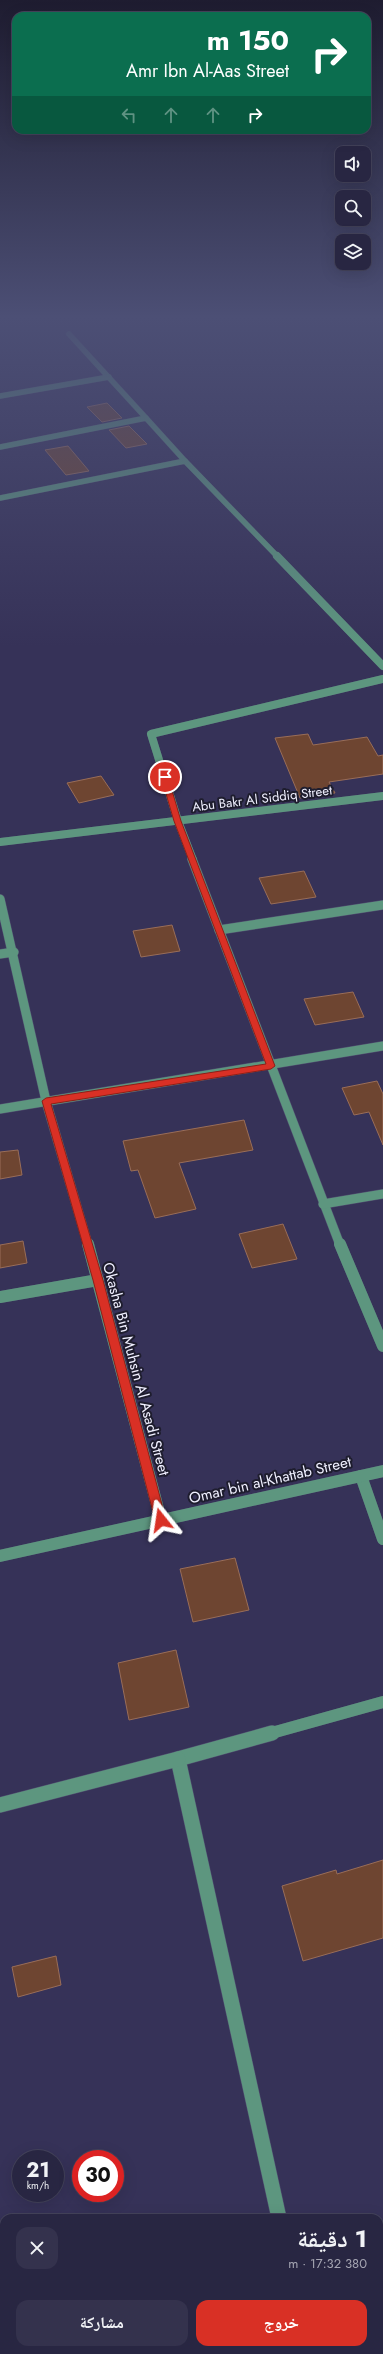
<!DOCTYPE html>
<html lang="ar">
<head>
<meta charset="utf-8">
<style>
  :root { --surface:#282642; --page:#34324d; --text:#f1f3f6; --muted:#a5a5b2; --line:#44435b; --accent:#d93025 }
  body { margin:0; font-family:Jost,"Noto Naskh Arabic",sans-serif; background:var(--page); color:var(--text); direction:rtl; height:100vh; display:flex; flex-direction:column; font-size:15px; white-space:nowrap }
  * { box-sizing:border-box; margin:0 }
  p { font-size:13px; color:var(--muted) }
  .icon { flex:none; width:22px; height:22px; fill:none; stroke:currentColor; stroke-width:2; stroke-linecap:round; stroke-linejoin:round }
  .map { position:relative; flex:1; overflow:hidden; direction:ltr }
  .drawer { position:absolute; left:0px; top:2214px; width:383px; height:140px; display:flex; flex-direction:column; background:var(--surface); border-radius:12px 12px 0 0; box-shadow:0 4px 16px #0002,0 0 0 1px var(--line); direction:rtl }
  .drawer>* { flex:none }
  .guide { position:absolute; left:12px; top:12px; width:359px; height:122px; border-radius:12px; box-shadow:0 4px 16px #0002,0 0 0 1px var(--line); direction:rtl; background:#0b6e4f; color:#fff; overflow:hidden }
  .fabs { position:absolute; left:335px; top:146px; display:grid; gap:8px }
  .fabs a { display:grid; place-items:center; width:36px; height:36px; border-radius:8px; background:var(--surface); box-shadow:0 4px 16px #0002,0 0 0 1px var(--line); font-size:20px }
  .speed { position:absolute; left:12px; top:2150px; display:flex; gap:8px; font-size:20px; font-weight:700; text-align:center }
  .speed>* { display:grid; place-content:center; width:52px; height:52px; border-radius:50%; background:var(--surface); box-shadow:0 4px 16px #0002,0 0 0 1px var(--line); line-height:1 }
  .speed small { font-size:10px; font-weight:400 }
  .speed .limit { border:6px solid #d22; background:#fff; color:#111 }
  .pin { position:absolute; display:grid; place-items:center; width:34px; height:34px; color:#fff; margin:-17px; border:2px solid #fff; border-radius:50%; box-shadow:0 1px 4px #0007 }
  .me { position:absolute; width:44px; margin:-22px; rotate:345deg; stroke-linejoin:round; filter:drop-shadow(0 0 3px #0008) }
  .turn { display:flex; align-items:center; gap:14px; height:84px; padding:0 16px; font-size:18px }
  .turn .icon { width:52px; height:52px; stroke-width:2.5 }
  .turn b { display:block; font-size:28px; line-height:34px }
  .lanes { display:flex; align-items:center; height:38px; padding:0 16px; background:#0003; justify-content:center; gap:20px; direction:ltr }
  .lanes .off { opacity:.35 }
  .round { display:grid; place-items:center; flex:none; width:42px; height:42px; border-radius:12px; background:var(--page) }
  .headline { display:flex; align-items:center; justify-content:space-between; height:68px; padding:0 16px }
  h1 { font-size:24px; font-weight:700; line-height:30px }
  .primary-button { display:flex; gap:8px; margin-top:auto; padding:8px 16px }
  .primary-button a { flex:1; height:46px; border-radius:12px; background:var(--accent); color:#fff; font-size:16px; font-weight:700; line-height:46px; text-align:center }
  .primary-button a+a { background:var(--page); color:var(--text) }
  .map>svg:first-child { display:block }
  .building { fill:#6e4531; stroke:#996d58 }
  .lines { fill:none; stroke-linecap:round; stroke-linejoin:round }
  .minor-far4-casing { stroke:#504d6f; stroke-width:6 }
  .minor-far3-casing { stroke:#504d6f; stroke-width:8 }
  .minor-far2-casing { stroke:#504d6f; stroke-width:10 }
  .minor-far1-casing { stroke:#504d6f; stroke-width:12 }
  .minor-casing { stroke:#504d6f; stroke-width:16 }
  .minor-far4 { stroke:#5d967f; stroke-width:5.5 }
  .minor-far3 { stroke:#5d967f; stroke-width:8 }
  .minor-far2 { stroke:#5d967f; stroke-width:9 }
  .minor-far1 { stroke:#5d967f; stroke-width:12 }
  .minor { stroke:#5d967f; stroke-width:15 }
  .route { fill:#d93025; stroke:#8d1f18 }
  .labels { text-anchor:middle; stroke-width:4; stroke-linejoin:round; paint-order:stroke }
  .far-street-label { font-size:13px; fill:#f0f0ff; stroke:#1e1d2e }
  .street-label { font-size:15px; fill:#f0f0ff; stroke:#1e1d2e }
</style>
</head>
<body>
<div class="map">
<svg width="383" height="2354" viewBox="0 0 383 2354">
  <rect width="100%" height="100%" fill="#363258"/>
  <!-- building -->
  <g class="building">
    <path d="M107,403L122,418L102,422L87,407Z"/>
    <path d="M129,426L147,444L126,448L109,430Z"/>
    <path d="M68,446L89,471L66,475L45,450Z"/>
    <path d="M308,734L313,745L367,737L378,756L383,755V774L329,782L335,793L300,798L275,738Z"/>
    <path d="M101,776L114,795L79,803L67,783Z"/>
    <path d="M304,871L316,897L271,904L259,878Z"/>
    <path d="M172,925L180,951L141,957L133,931Z"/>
    <path d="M353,992L364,1017L315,1025L304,999Z"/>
    <path d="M377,1081L383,1094V1145L369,1112L354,1115L342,1088Z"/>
    <path d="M244,1120L253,1150L179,1163L196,1209L155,1218L138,1170L131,1171L123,1141Z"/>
    <path d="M18,1150L22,1175L0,1179V1152Z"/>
    <path d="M283,1224L297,1259L252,1268L239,1234Z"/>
    <path d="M23,1241L27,1263L0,1268V1245Z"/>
    <path d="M235,1558L249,1610L193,1622L180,1569Z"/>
    <path d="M176,1650L189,1707L129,1720L118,1663Z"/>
    <path d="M383,1860V1938L303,1961L282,1886L336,1870L337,1874Z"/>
    <path d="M56,1956L61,1985L18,1997L12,1967Z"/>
  </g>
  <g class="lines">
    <!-- minor-far4 casing -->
    <g class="minor-far4-casing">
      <g id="minor-far4">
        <path d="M69,334L146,418"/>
        <path d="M0,396L109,377"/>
        <path d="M0,447L146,418L185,461"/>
        <path d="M0,498L185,461L278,557"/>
      </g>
    </g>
    <!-- minor-far3 casing -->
    <g class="minor-far3-casing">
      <g id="minor-far3">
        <path d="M277,556L383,666"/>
        <path d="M0,842L383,796"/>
        <path d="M193,860L178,821L151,734L383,679"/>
      </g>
    </g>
    <!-- minor-far2 casing -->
    <g class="minor-far2-casing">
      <g id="minor-far2">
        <path d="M192,859L340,1245"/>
        <path d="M0,899L46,1101L88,1245"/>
        <path d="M219,930L383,905"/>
        <path d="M0,954L14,952"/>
        <path d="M0,1109L383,1046"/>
        <path d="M323,1204L383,1194"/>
      </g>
    </g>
    <!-- minor-far1 casing -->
    <g class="minor-far1-casing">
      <g id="minor-far1">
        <path d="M88,1244L161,1520"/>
        <path d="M340,1244L383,1346"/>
        <path d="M0,1297L98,1280"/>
        <path d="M361,1476L383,1539"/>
        <path d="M0,1556L383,1471"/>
        <path d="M268,1734L383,1702"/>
      </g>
    </g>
    <!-- minor casing -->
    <g class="minor-casing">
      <g id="minor">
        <path d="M272,1733L178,1759L279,2218"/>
        <path d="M0,1805L178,1759"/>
        <path d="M308,2350L309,2354"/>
      </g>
    </g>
    <!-- minor-far4 -->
    <use href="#minor-far4" class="minor-far4"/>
    <!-- minor-far3 -->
    <use href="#minor-far3" class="minor-far3"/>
    <!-- minor-far2 -->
    <use href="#minor-far2" class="minor-far2"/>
    <!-- minor-far1 -->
    <use href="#minor-far1" class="minor-far1"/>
    <!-- minor -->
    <use href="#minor" class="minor"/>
  </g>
  <!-- sky -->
  <linearGradient id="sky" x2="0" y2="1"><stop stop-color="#1e1c30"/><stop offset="0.49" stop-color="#4c4f75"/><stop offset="1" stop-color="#4c4f75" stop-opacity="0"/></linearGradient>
  <rect width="383" height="647" fill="url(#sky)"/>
  <!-- route -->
  <path class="route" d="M165,775L168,777L181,821L275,1066L271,1069L51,1104L103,1280L166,1520L161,1525L155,1520L93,1280L42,1101L46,1098L266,1064L174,821L161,777Z"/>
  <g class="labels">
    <!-- far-street labels -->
    <g class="far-street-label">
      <text transform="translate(262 798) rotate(-7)" y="5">Abu Bakr Al Siddiq Street</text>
    </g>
    <!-- street labels -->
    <g class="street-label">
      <text transform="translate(136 1369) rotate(75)" y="5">Okasha Bin Muhsin Al Asadi Street</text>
      <text transform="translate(270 1480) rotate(-13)" y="5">Omar bin al-Khattab Street</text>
    </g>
  </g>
</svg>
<div class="fabs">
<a><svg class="icon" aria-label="sound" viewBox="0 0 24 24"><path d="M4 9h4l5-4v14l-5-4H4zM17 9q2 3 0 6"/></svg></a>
<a><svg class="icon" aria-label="search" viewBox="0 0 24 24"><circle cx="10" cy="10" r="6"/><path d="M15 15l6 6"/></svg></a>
<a><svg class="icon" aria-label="layers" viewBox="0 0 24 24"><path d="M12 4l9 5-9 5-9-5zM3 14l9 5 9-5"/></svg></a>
</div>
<div class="speed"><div>21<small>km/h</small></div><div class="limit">30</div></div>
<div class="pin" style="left:165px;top:777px;background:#d93025"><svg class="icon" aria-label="arrive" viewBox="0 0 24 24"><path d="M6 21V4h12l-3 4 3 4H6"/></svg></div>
<svg class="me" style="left:161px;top:1520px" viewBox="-20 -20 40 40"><path d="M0-17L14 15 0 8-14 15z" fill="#d93025" stroke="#fff" stroke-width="4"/></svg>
<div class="guide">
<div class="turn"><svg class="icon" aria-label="right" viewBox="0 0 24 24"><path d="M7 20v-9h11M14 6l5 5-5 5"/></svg><div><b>150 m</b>Amr Ibn Al-Aas Street</div></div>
<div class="lanes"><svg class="icon off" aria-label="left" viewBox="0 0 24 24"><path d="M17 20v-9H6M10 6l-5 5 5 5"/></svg><svg class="icon off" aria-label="ahead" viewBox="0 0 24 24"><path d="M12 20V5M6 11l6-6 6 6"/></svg><svg class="icon off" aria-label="ahead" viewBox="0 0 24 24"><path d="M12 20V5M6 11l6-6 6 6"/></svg><svg class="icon" aria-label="right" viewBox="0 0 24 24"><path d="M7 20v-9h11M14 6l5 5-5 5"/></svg></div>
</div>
<section class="drawer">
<div class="headline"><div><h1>1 دقيقة</h1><p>380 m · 17:32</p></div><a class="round"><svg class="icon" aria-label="close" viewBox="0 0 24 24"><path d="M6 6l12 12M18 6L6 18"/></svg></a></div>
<div class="primary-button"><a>خروج</a><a>مشاركة</a></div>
</section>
</div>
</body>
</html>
